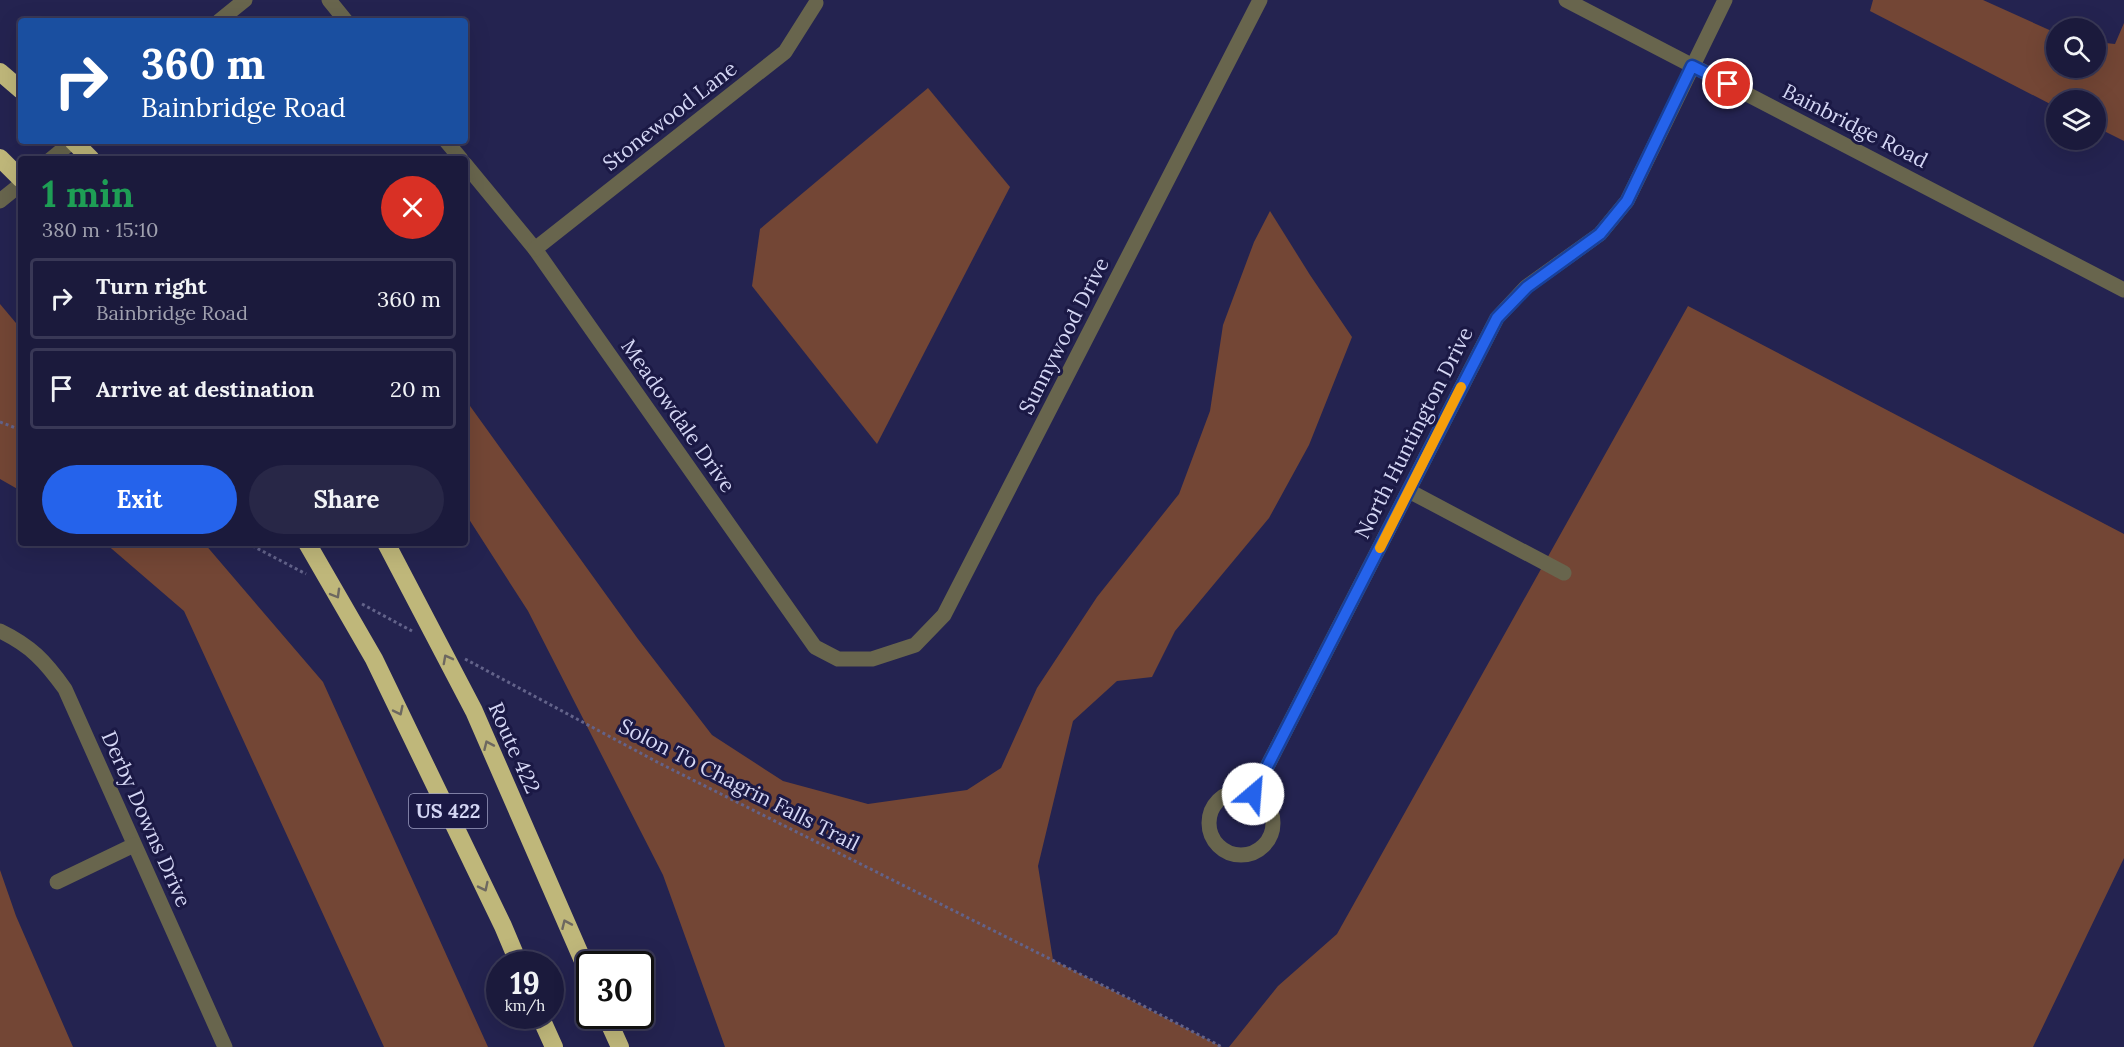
<!DOCTYPE html>
<html lang="en">
<head>
<meta charset="utf-8">
<style>
  :root { --surface:#1b1a3c; --page:#282747; --text:#f1f3f6; --muted:#a0a1af; --line:#393856; --accent:#2563eb }
  body { margin:0; font-family:Lora,serif; background:var(--page); color:var(--text); height:100vh; display:flex; flex-direction:column; font-size:22px; white-space:nowrap }
  * { box-sizing:border-box; margin:0 }
  p { font-size:20px; color:var(--muted) }
  .icon { flex:none; width:33px; height:33px; fill:none; stroke:currentColor; stroke-width:2; stroke-linecap:round; stroke-linejoin:round }
  .map { position:relative; flex:1; overflow:hidden }
  .details { position:absolute; left:18px; top:156px; width:450px; height:390px; display:flex; flex-direction:column; background:var(--surface); border-radius:6px; box-shadow:0 6px 24px #0002,0 0 0 2px var(--line) }
  .details>* { flex:none }
  .hud { position:absolute; left:18px; top:18px; width:450px; height:126px; border-radius:6px; box-shadow:0 6px 24px #0002,0 0 0 2px var(--line); background:#1a4fa0; color:#fff; overflow:hidden }
  .fabs { position:absolute; left:2046px; top:18px; display:grid; gap:12px }
  .fabs a { display:grid; place-items:center; width:60px; height:60px; border-radius:50%; background:var(--surface); box-shadow:0 6px 24px #0002,0 0 0 2px var(--line); font-size:30px }
  .speed { position:absolute; left:486px; top:951px; display:flex; gap:12px; font-size:30px; font-weight:700; text-align:center }
  .speed>* { display:grid; place-content:center; width:78px; height:78px; border-radius:50%; background:var(--surface); box-shadow:0 6px 24px #0002,0 0 0 2px var(--line); line-height:1 }
  .speed small { font-size:15px; font-weight:400 }
  .speed .limit { border:3px solid #111; border-radius:9px; background:#fff; color:#111 }
  .pin { position:absolute; display:grid; place-items:center; width:51px; height:51px; color:#fff; margin:-26px; border:3px solid #fff; border-radius:50%; box-shadow:0 2px 6px #0007 }
  .me { position:absolute; width:66px; margin:-33px; rotate:27deg; stroke-linejoin:round; filter:drop-shadow(0 0 4px #0008) }
  .turn { display:flex; align-items:center; gap:21px; height:126px; padding:0 24px; font-size:27px }
  .turn .icon { width:78px; height:78px; stroke-width:2.5 }
  .turn b { display:block; font-size:42px; line-height:51px }
  .round { display:grid; place-items:center; flex:none; width:63px; height:63px; border-radius:32px; background:var(--page) }
  .overview { display:flex; align-items:center; justify-content:space-between; height:102px; padding:0 24px }
  h1 { font-size:36px; font-weight:800; line-height:45px; color:#1e9e55 }
  .cta { display:flex; gap:12px; margin-top:auto; padding:12px 24px }
  .cta a { flex:1; height:69px; border-radius:36px; background:var(--accent); color:#fff; font-size:24px; font-weight:800; line-height:69px; text-align:center }
  .cta a+a { background:var(--page); color:var(--text) }
  ul { padding:0; list-style:none }
  li { display:flex; align-items:center; gap:18px; height:81px; margin:0 12px 9px; padding:0 12px; border:3px solid var(--line); border-radius:6px }
  li div { flex:1 }
  li b { display:block; font-size:22px }
  li em { font-style:normal }
  .map>svg:first-child { display:block }
  .green { fill:#734635 }
  .lines { fill:none; stroke-linecap:round; stroke-linejoin:round }
  .path { stroke:#63638a; stroke-width:3; stroke-dasharray:3 3; stroke-linecap:butt }
  .minor { stroke:#68654d; stroke-width:15 }
  .highway { stroke:#bfb77a; stroke-width:18 }
  .oneway { stroke:#6d6860 }
  .route-casing { stroke:#184099; stroke-width:15 }
  .route { stroke:#2563eb; stroke-width:10 }
  .slow { stroke:#f59e0b; stroke-width:10 }
  .labels { text-anchor:middle; stroke-width:6; stroke-linejoin:round; paint-order:stroke }
  .shield { fill:#1b1945; stroke:#9c9dc0; stroke-width:1.5 }
  .shield-label { font-size:20px; font-weight:bold; fill:#d4d6f4 }
  .street-label { font-size:21px; fill:#d4d6f4; stroke:#1b1945 }
</style>
</head>
<body>
<div class="map">
<svg width="2124" height="1047" viewBox="0 0 2124 1047">
  <rect width="100%" height="100%" fill="#242350"/>
  <!-- green -->
  <g class="green">
    <path d="M1873,0H1983L2056,33V68H2096V42L2115,44L2124,23V141L2096,127V100H2056V107L1870,11Z"/>
    <path d="M928,88L1010,187L877,444L752,286L760,229Z"/>
    <path d="M1270,211L1310,275L1352,337L1309,445L1269,518L1175,631L1152,677L1117,681L1073,721L1038,866L1053,960L1222,1047H725L663,875L528,611L465,513V399L638,639L712,735L783,781L868,804L967,790L1001,768L1037,688L1097,597L1179,494L1210,411L1223,325L1254,242Z"/>
    <path d="M0,304L21,329V491L0,479Z"/>
    <path d="M1688,306L2124,534V858L2033,1047H1229L1278,986L1337,934Z"/>
    <path d="M105,543H204L323,682L488,1047H384L184,611Z"/>
    <path d="M0,870L16,916L73,1047H0Z"/>
  </g>
  <g class="lines">
    <!-- path -->
    <g class="path">
      <path d="M0,422L21,430"/>
      <path d="M247,543L306,574"/>
      <path d="M362,604L412,631"/>
      <path d="M465,659L659,763L1134,1001L1222,1047"/>
    </g>
    <!-- minor -->
    <g class="minor">
      <path d="M329,0L346,21"/>
      <path d="M1566,0L2124,290"/>
      <path d="M219,21L245,0"/>
      <path d="M446,141L461,159"/>
      <path d="M51,159L73,141"/>
      <path d="M465,164L535,249L815,647L838,659H872L915,645L944,615L1260,0"/>
      <path d="M0,201L21,184"/>
      <path d="M535,249L785,52L816,3"/>
      <path d="M1409,491L1564,573"/>
      <path d="M0,631C31,646 45,661 65,689L225,1047"/>
      <circle cx="1241" cy="823" r="32"/>
      <path d="M1253,794L1497,318L1526,287L1600,234L1627,201L1725,0"/>
      <path d="M57,882L134,845"/>
    </g>
    <!-- highway -->
    <g class="highway">
      <path d="M0,72L21,90"/>
      <path d="M73,141L91,159"/>
      <path d="M0,158L21,179"/>
      <path d="M307,543L374,659L503,926L519,964"/>
      <path d="M386,543L474,711L590,977"/>
      <path d="M540,1016L554,1047"/>
      <path d="M606,1016L620,1047"/>
    </g>
  </g>
  <!-- one-way arrows -->
  <defs><path id="oneway-chevron" d="M-2-3.5L2.5 0L-2 3.5" fill="none" stroke-width="1.6" stroke-linecap="round" stroke-linejoin="round" transform="scale(1.5)"/></defs>
  <g class="oneway">
    <use href="#oneway-chevron" transform="translate(336 594) rotate(60)"/>
    <use href="#oneway-chevron" transform="translate(447 659) rotate(-118)"/>
    <use href="#oneway-chevron" transform="translate(399 711) rotate(64)"/>
    <use href="#oneway-chevron" transform="translate(488 745) rotate(-114)"/>
    <use href="#oneway-chevron" transform="translate(484 887) rotate(64)"/>
    <use href="#oneway-chevron" transform="translate(566 924) rotate(-114)"/>
  </g>
  <g class="lines">
    <!-- route casing -->
    <g class="route-casing">
      <path id="route" d="M1253,794L1497,318L1527,287L1600,234L1627,201L1692,66L1728,84"/>
    </g>
    <!-- route -->
    <use href="#route" class="route"/>
    <!-- slow -->
    <path class="slow" d="M1380,548L1461,387"/>
  </g>
  <g class="labels">
    <!-- shield labels -->
    <rect class="shield" x="409" y="794" width="78" height="34" rx="4.5"/>
    <g class="shield-label">
      <text x="448" y="818">US 422</text>
    </g>
    <!-- street labels -->
    <g class="street-label">
      <text transform="translate(670 116) rotate(-38)" y="7">Stonewood Lane</text>
      <text transform="translate(1855 126) rotate(27)" y="7">Bainbridge Road</text>
      <text transform="translate(1064 336) rotate(-63)" y="7">Sunnywood Drive</text>
      <text transform="translate(678 416) rotate(55)" y="7">Meadowdale Drive</text>
      <text transform="translate(1414 433) rotate(-63)" y="7">North Huntington Drive</text>
      <text transform="translate(514 748) rotate(66)" y="7">Route 422</text>
      <text transform="translate(739 785) rotate(27)" y="7">Solon To Chagrin Falls Trail</text>
      <text transform="translate(146 819) rotate(66)" y="7">Derby Downs Drive</text>
    </g>
  </g>
</svg>
<div class="fabs">
<a><svg class="icon" aria-label="search" viewBox="0 0 24 24"><circle cx="10" cy="10" r="6"/><path d="M15 15l6 6"/></svg></a>
<a><svg class="icon" aria-label="layers" viewBox="0 0 24 24"><path d="M12 4l9 5-9 5-9-5zM3 14l9 5 9-5"/></svg></a>
</div>
<div class="speed"><div>19<small>km/h</small></div><div class="limit">30</div></div>
<div class="pin" style="left:1728px;top:84px;background:#d93025"><svg class="icon" aria-label="arrive" viewBox="0 0 24 24"><path d="M6 21V4h12l-3 4 3 4H6"/></svg></div>
<svg class="me" style="left:1253px;top:794px" viewBox="-20 -20 40 40"><circle r="19" fill="#fff"/><path d="M0-13L10 11 0 6-10 11z" fill="#2563eb"/></svg>
<div class="hud">
<div class="turn"><svg class="icon" aria-label="right" viewBox="0 0 24 24"><path d="M7 20v-9h11M14 6l5 5-5 5"/></svg><div><b>360 m</b>Bainbridge Road</div></div>
</div>
<section class="details">
<div class="overview"><div><h1>1 min</h1><p>380 m · 15:10</p></div><a class="round" style="background:#d93025;color:#fff"><svg class="icon" aria-label="close" viewBox="0 0 24 24"><path d="M6 6l12 12M18 6L6 18"/></svg></a></div>
<ul>
<li><svg class="icon" aria-label="right" viewBox="0 0 24 24"><path d="M7 20v-9h11M14 6l5 5-5 5"/></svg><div><b>Turn right</b><p>Bainbridge Road</p></div><em>360 m</em></li>
<li><svg class="icon" aria-label="arrive" viewBox="0 0 24 24"><path d="M6 21V4h12l-3 4 3 4H6"/></svg><div><b>Arrive at destination</b></div><em>20 m</em></li>
</ul>
<div class="cta"><a>Exit</a><a>Share</a></div>
</section>
</div>
</body>
</html>
